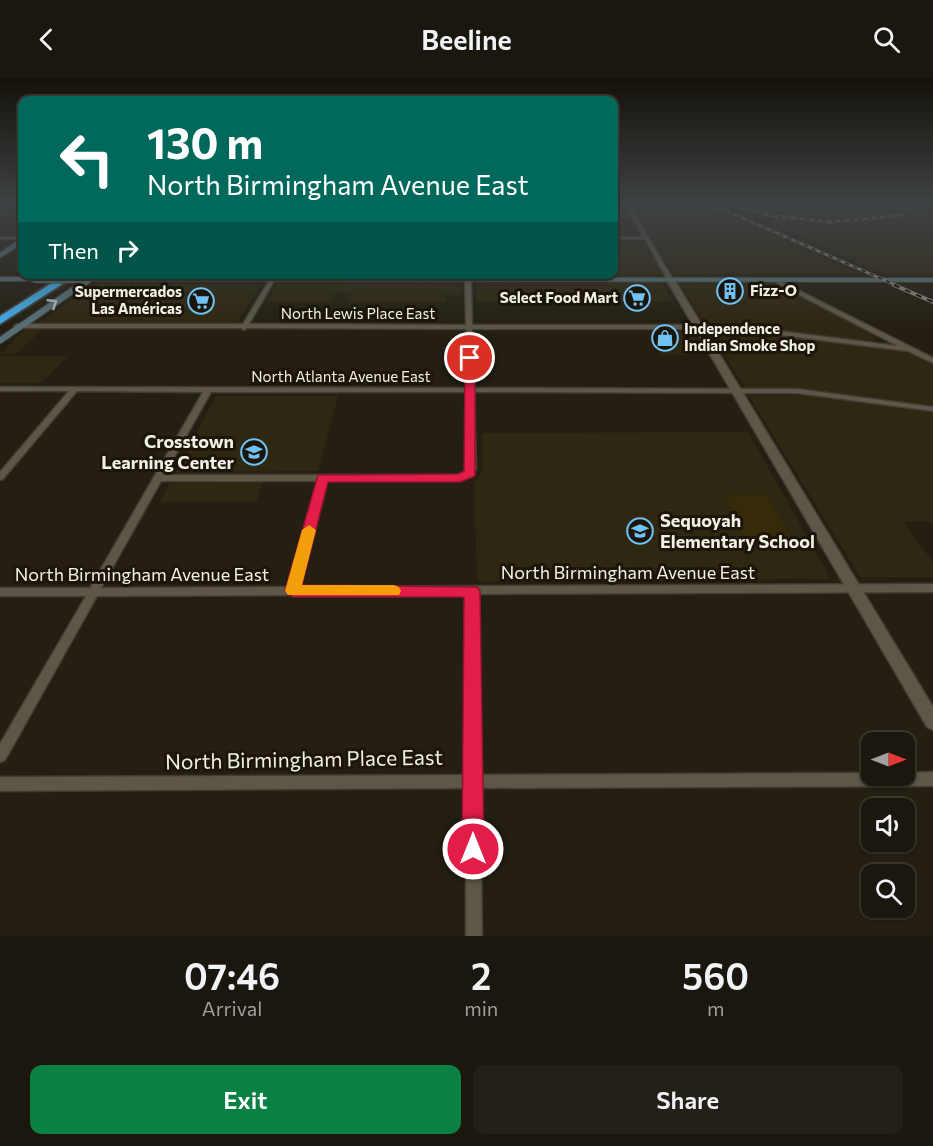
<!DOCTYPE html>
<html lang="en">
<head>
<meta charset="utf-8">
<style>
  :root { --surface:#1b170e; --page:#242017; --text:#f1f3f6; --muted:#a09f9e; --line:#39362e; --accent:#0b8043 }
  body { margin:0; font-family:Commissioner,sans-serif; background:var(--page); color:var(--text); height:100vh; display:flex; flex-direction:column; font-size:22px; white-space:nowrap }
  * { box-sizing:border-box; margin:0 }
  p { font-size:20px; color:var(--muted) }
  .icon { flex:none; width:33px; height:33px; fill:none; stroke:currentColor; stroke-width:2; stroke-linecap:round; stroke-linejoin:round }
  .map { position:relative; height:858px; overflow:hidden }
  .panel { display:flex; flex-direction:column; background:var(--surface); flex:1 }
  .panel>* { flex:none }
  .guide { position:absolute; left:18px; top:18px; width:600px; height:183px; border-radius:12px; box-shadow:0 2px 4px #0004,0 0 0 2px var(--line); background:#00695c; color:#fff; overflow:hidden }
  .needle { width:39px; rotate:90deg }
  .tools { position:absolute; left:861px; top:654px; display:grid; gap:12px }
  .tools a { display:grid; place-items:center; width:54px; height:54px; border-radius:12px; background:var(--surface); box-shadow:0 2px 4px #0004,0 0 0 2px var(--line); font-size:30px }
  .pin { position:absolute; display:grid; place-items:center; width:51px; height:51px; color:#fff; margin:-26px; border:3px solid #fff; border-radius:50%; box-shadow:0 2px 6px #0007 }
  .me { position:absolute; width:66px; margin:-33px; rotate:0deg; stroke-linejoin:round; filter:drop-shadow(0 0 4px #0008) }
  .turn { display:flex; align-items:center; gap:21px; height:126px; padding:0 30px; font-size:27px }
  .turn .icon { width:78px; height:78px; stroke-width:2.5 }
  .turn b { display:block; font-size:42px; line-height:51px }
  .then { display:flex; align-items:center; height:57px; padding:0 30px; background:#0003; gap:12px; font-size:22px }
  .eta { display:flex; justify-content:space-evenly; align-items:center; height:102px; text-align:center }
  .eta b { font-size:36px; font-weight:600; line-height:42px }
  .primary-button { display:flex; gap:12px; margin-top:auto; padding:12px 30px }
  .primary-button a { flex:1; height:69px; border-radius:12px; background:var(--accent); color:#fff; font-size:24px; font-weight:600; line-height:69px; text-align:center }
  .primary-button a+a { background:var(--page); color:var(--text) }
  header { display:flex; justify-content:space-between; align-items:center; height:78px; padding:0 30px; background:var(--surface); font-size:27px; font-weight:600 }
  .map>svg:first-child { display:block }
  .built { fill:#2e2712 }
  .green { fill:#362b09 }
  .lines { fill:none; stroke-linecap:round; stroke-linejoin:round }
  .minor-casing { stroke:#3f3c33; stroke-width:3 }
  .tertiary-casing { stroke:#3f3c33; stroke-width:3 }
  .secondary-casing { stroke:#3f3c33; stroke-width:2 }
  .motorway-casing { stroke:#3f3c33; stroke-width:4 }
  .minor { fill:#5d5748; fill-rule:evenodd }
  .tertiary { fill:#5d5748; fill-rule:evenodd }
  .secondary { fill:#556f76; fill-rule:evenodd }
  .motorway { fill:#43a8e1; fill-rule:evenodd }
  .rail-far1-casing { stroke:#868277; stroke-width:3 }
  .rail-casing { stroke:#868277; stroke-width:4 }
  .rail-far1 { stroke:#1b1609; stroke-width:1.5; stroke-dasharray:4.5; stroke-linecap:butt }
  .rail { stroke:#1b1609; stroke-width:2; stroke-dasharray:6; stroke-linecap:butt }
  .secondary-bridge-casing { stroke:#3f3c33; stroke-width:9; stroke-linecap:butt }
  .secondary-bridge { stroke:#556f76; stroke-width:8 }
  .oneway { stroke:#b3bcb9 }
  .route { fill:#e11d48; stroke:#92132f; stroke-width:1.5 }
  .slow { fill:#f59e0b }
  .labels { text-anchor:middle; stroke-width:6; stroke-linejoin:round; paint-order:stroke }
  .far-poi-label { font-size:15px; font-weight:bold; fill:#f2efe6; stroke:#1b1609; text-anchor:start }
  .far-street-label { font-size:15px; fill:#f2efe6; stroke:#1b1609 }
  .poi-label { font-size:18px; font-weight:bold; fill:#f2efe6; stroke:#1b1609; text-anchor:end }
  .street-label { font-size:18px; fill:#f2efe6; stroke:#1b1609 }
  .near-street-label { font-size:21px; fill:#f2efe6; stroke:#1b1609 }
</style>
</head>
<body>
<header><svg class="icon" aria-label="back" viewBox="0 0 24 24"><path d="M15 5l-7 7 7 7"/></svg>Beeline<svg class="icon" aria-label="search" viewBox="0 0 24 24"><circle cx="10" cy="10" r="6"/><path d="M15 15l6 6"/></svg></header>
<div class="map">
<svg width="933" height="858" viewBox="0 0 933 858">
  <rect width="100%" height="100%" fill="#241f12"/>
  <!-- built -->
  <g class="built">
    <path d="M630,127H707L861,196L674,197Z"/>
    <path d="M732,127H933L929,130L933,138V196H882Z"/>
    <path d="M614,162L643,163L664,197L559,198L614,196V180H626L614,178Z"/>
    <path d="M97,205L261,206L237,245H38Z"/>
    <path d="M277,205H461L462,217H446L445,224H348L351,215H335L332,224L268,223Z"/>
    <path d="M476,205H662L673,223H477Z"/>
    <path d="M680,205L780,206L878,260L872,263L769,251H714L705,247Z"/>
    <path d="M25,252H42L16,276H0Z"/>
    <path d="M651,253H690L702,272L689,277H662Z"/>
    <path d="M711,256H777L908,273L933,286V328L816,312L745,310Z"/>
    <path d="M0,278H68L42,305H0Z"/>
    <path d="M816,317L933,333V448L928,443L903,444L933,484V499H860L749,318Z"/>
    <path d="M216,318H338L318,393L175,394Z"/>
    <path d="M748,354L831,501L477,503L474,405L483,392L482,355Z"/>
    <path d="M263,404L256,424H160L170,405Z"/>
  </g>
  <!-- green -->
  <path class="green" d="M725,417H767L791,461H745Z"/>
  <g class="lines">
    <!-- minor casing -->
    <g class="minor-casing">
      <g id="minor">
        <rect x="0" y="127" width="22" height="2"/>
        <path d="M614,127H629L673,201L672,202L667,201L645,161H614V159H643L626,128H614Z"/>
        <rect x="0" y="159" width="22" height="2"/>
        <path d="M273,196H278L249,246L466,247L465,201L468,199L471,201L472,247H698L701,249L698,251H472L474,310L797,311L933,329V333L797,315L474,314L476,391L471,399L455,403H327L299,509L933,506V514L477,516L480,697L872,695V698H904V695L933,694V708L480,710L482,858H466V710L0,713V699L466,697L467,516L97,518L5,682L0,684V666L86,518H0V510H90L203,314L77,313L3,401L0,402V394L69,313H0V309L467,310L466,251L247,250L244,252L241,250H17L14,248L17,246H243ZM211,314H467L468,391L465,395L455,397H164ZM161,403H318L289,509L101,510Z"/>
        <path d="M780,203L933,280V285L908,273L771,256L700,255L697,253L700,251L771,252L898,268L778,206L777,205Z"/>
      </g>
    </g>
    <!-- tertiary casing -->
    <g class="tertiary-casing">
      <path id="tertiary" d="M667,199L674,201L933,629V652L927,649L666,201Z"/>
    </g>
    <!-- secondary casing -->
    <g class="secondary-casing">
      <g id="secondary">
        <path d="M19,161H22V166L0,180V175Z"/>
        <path d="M0,199H35L39,201L35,203H0Z"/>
        <path d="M77,199L933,200V204L92,203L0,266V259L81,203H77Z"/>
      </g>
    </g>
    <!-- motorway casing -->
    <g class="motorway-casing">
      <path id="motorway" d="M66,196H78L0,246V238Z"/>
    </g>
    <!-- minor -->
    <use href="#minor" class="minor"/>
    <!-- tertiary -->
    <use href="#tertiary" class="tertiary"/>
    <!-- secondary -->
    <use href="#secondary" class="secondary"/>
    <!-- motorway -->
    <use href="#motorway" class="motorway"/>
    <!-- rail-far1 casing -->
    <g class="rail-far1-casing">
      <g id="rail-far1">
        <path d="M713,127L898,208"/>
        <path d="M734,127L773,138L831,144L902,137L913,127"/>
      </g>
    </g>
    <!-- rail casing -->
    <g class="rail-casing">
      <path id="rail" d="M894,207L933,224"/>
    </g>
    <!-- rail-far1 -->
    <use href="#rail-far1" class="rail-far1"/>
    <!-- rail -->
    <use href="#rail" class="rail"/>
    <!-- secondary-bridge casing -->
    <g class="secondary-bridge-casing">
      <path id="secondary-bridge" d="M35,201H80"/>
    </g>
    <!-- secondary-bridge -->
    <use href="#secondary-bridge" class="secondary-bridge"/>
  </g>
  <!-- one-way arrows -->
  <defs><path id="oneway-chevron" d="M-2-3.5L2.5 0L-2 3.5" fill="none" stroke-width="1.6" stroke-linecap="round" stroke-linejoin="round" transform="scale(1.5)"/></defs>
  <use class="oneway" href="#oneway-chevron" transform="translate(53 225) rotate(-33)"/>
  <!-- sky -->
  <linearGradient id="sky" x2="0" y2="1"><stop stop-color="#14110a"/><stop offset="0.51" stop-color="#3f4244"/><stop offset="1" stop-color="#3f4244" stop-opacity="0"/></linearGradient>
  <rect width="933" height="247" fill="url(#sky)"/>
  <!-- route -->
  <path class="route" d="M470,277L475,280V398L460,404H328L302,507L477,509L480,513L484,771L481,779L473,782L466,779L462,771L464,519H293L285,513L318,397L458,396L464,393L465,280Z"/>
  <!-- slow -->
  <path class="slow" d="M309,447L316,452L302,507H394L399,509L401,513L399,517H288L285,513L302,452Z"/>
  <!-- icons -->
  <defs>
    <g id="building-ring" transform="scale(1.35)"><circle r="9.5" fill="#1b1609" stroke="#70c2f4" stroke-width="1.5"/><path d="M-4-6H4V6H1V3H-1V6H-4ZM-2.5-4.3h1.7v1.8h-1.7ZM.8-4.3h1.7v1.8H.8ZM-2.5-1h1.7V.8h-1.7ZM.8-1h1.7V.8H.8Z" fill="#70c2f4"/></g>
    <g id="supermarket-ring" transform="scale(1.35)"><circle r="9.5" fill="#1b1609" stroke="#70c2f4" stroke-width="1.5"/><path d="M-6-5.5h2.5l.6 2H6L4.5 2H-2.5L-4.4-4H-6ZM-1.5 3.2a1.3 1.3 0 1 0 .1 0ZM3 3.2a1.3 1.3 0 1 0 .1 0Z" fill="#70c2f4"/></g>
    <g id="shop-ring" transform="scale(1.35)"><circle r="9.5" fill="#1b1609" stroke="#70c2f4" stroke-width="1.5"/><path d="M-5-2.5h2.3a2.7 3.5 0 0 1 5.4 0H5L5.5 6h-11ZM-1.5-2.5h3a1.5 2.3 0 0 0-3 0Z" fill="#70c2f4"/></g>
    <g id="school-ring" transform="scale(1.35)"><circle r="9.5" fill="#1b1609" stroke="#70c2f4" stroke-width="1.5"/><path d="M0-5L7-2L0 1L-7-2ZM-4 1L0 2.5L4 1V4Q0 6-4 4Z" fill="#70c2f4"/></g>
  </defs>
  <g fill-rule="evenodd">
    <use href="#building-ring" x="730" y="213"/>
    <use href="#supermarket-ring" x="637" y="220"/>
    <use href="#supermarket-ring" x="201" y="223"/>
    <use href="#shop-ring" x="665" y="260"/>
    <use href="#school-ring" x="254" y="374"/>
    <use href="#school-ring" x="640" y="453"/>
  </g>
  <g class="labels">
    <!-- far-poi labels -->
    <g class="far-poi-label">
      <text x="750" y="218">Fizz-O</text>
      <text x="182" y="219" text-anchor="end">Supermercados<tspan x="182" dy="17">Las Américas</tspan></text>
      <text x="618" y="225" text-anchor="end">Select Food Mart</text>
      <text x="684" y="256">Independence<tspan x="684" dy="17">Indian Smoke Shop</tspan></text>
    </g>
    <!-- far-street labels -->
    <g class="far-street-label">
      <text x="358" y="241">North Lewis Place East</text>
      <text x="341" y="304">North Atlanta Avenue East</text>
    </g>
    <!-- poi labels -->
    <g class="poi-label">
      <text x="234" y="370">Crosstown<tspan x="234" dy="21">Learning Center</tspan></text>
      <text x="660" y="449" text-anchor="start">Sequoyah<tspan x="660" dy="21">Elementary School</tspan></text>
    </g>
    <!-- street labels -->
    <g class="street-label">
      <text x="628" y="501">North Birmingham Avenue East</text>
      <text x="142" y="503">North Birmingham Avenue East</text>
    </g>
    <!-- near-street labels -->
    <g class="near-street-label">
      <text transform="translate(304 682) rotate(-1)" y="7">North Birmingham Place East</text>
    </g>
  </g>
</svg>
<div class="tools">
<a><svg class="needle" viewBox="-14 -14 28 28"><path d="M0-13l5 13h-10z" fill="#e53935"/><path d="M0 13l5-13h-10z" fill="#a09f9e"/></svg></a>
<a><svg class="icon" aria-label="sound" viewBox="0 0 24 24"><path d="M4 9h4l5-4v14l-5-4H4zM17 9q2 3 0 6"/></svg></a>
<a><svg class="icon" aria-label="search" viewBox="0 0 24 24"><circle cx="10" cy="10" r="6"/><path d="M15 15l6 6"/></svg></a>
</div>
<div class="pin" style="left:470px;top:280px;background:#d93025"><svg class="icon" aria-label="arrive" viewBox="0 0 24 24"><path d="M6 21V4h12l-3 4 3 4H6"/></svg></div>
<svg class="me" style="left:473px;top:771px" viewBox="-20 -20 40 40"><circle r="17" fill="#e11d48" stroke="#fff" stroke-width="3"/><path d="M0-11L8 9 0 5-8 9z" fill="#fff"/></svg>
<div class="guide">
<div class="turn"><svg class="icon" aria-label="left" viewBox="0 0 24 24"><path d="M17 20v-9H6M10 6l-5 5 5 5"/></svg><div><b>130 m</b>North Birmingham Avenue East</div></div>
<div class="then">Then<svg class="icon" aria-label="right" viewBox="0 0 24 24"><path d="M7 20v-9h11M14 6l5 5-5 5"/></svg></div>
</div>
</div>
<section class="panel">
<div class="eta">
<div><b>07:46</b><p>Arrival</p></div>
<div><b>2</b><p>min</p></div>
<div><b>560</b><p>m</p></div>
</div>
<div class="primary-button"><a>Exit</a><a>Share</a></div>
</section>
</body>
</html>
